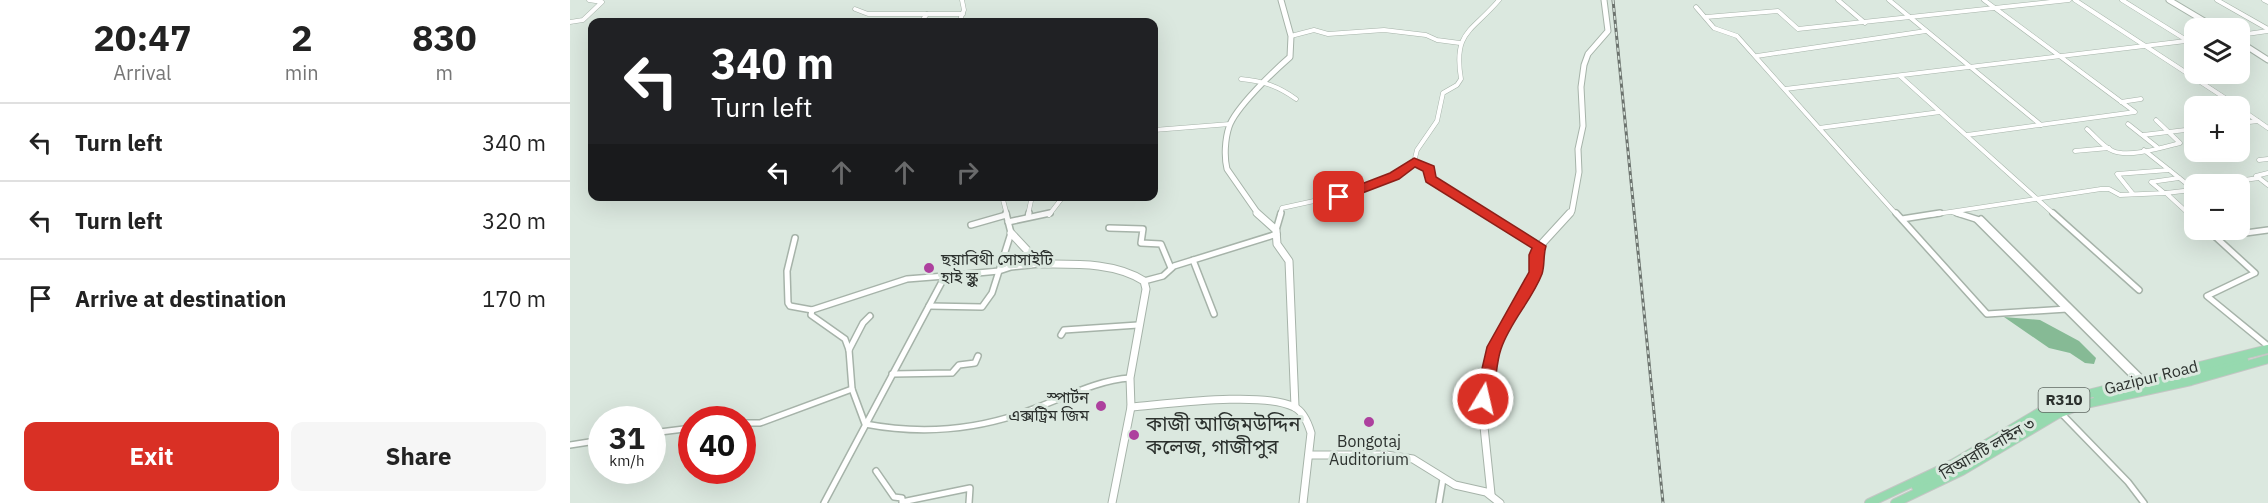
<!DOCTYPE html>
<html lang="en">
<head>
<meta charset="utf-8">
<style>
  :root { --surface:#fff; --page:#f6f6f6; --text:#222; --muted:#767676; --line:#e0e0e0; --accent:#d93025 }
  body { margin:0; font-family:"IBM Plex Sans","Noto Sans Bengali",sans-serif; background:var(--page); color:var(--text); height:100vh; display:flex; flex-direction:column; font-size:22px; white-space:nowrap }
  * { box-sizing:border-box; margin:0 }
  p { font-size:20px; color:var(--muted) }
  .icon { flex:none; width:33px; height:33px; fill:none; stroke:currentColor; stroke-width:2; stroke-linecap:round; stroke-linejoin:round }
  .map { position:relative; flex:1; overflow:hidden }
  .details { display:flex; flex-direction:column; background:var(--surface); width:570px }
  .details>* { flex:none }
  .hud { position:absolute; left:18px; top:18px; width:570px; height:183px; border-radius:12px; box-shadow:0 6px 24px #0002; background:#202124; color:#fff; overflow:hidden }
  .controls { position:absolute; left:1614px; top:18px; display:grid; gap:12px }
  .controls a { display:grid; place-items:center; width:66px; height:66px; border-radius:12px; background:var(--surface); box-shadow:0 6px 24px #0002; font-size:30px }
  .speed { position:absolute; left:18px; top:406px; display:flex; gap:12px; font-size:30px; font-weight:700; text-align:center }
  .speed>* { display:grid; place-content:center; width:78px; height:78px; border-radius:50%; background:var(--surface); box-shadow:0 6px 24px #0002; line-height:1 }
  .speed small { font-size:15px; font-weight:400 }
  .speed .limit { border:9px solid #d22; background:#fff; color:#111 }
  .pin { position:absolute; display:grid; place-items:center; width:51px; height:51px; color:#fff; margin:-26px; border-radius:12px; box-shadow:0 3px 9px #0006 }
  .me { position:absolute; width:66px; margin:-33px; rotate:9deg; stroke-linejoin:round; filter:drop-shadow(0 0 4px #0008) }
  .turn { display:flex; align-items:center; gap:21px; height:126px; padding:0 24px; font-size:27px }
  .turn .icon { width:78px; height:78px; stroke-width:2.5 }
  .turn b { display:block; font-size:42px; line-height:51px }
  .lanes { display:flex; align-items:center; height:57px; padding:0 24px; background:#0003; justify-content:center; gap:30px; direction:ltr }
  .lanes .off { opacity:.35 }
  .eta { display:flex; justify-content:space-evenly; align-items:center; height:102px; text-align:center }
  .eta b { font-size:36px; font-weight:700; line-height:42px }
  .button { display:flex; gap:12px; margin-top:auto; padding:12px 24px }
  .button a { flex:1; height:69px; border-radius:12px; background:var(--accent); color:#fff; font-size:24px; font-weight:700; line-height:69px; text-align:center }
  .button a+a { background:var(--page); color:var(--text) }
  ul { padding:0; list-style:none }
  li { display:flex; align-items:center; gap:18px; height:78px; padding:0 24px; border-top:2px solid var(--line) }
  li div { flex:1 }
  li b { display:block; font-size:22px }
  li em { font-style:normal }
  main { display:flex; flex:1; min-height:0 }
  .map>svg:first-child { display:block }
  .water { fill:#86ba95 }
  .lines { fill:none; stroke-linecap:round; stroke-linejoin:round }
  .street-far1-casing { stroke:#a6b3a9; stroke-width:5 }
  .street-casing { stroke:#a6b3a9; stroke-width:8 }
  .secondary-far1-casing { stroke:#a6b3a9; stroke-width:7 }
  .secondary-casing { stroke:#a6b3a9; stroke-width:9 }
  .primary-casing { stroke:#c4c5c4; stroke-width:10 }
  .street-far1 { stroke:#fff; stroke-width:4 }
  .street { stroke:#fff; stroke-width:5 }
  .secondary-far1 { stroke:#fff; stroke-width:5 }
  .secondary { stroke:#fff; stroke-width:7 }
  .primary { stroke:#96d9af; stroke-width:8 }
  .rail-casing { stroke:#6c736e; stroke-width:3 }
  .rail { stroke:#dbe8df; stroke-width:1.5; stroke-dasharray:4; stroke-linecap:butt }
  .route { fill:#d93025; stroke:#8d1f18; stroke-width:1.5 }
  .poi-dot { fill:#ad409e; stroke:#dbe8df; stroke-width:2 }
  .labels { text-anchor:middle; stroke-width:6; stroke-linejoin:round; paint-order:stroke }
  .shield { fill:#dbe8df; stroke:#606863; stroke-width:1.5 }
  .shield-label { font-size:15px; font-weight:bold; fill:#2c312e }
  .poi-label { font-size:16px; fill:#2c312e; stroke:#dbe8df; text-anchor:start }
  .street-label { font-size:16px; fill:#2c312e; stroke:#dbe8df }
  .near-poi-label { font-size:20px; fill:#2c312e; stroke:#dbe8df; text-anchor:start }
</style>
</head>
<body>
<main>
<section class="details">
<div class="eta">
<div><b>20:47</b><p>Arrival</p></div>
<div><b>2</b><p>min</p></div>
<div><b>830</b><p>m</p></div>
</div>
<ul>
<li><svg class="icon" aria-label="left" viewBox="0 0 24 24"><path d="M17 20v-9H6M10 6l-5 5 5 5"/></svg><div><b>Turn left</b></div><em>340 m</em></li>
<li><svg class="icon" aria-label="left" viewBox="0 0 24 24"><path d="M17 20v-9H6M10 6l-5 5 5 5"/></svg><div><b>Turn left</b></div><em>320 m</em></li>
<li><svg class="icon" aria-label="arrive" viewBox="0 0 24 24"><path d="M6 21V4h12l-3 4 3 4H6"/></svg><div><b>Arrive at destination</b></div><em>170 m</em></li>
</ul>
<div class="button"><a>Exit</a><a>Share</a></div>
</section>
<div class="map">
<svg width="1698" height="503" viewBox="0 0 1698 503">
  <rect width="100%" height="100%" fill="#dbe8df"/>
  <!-- water -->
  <path class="water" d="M1434,317L1470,320L1509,341L1526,358L1524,364L1515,363L1500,353L1479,348Z"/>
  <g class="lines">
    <!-- street-far1 casing -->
    <g class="street-far1-casing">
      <g id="street-far1">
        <path d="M1268,0L1295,23"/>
        <path d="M1319,0L1471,125"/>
        <path d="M1505,0L1655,98"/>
        <path d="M1552,0L1618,41"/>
        <path d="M1647,0L1698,29"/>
        <path d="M1694,0L1698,2"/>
        <path d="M1126,7L1144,28L1167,36L1249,128L1370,112"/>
        <path d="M285,9L298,14H393"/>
        <path d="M1136,17L1208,11L1228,29L1499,0"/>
        <path d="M0,22L13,20L32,2L19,0"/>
        <path d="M351,22L357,14"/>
        <path d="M389,22L394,10L392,0"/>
        <path d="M1670,35L1698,31"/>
        <path d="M721,36L744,30L758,34L814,30L856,35L867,40L890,43"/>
        <path d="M1187,56L1356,31"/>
        <path d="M1330,76L1485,215"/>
        <path d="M671,79C693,81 708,86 726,99"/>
        <path d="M1215,89L1624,40"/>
        <path d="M1551,102L1571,99"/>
        <path d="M1672,110L1698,128"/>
        <path d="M1670,123L1688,121"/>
        <path d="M1558,124L1587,147"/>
        <path d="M1249,128L1327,215"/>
        <path d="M1517,129C1525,136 1533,147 1543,151C1559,158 1594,147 1610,143L1586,120"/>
        <path d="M584,130L660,124"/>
        <path d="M1397,135L1565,112L1414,0"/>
        <path d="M1573,135L1624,129"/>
        <path d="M1574,150L1622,188V190L1596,193L1620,215"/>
        <path d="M1505,151L1539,148"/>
        <path d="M1689,160L1698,159"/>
        <path d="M844,162L859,169L860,179L918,215"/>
        <path d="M1686,176L1698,173"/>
        <path d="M1689,178L1698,185"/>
        <path d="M1644,184L1689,178"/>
        <path d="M1593,192L1581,182L1609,178"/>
        <path d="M1563,194L1547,174L1599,170"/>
        <path d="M432,196L437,215"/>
        <path d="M1382,212L1392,215"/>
        <path d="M458,215L462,196"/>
        <path d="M479,215L492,198"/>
        <path d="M710,215L712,208L785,192L824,176L840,166L844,162L847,150L867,121L873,93L887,85L891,79C883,31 902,32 929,0"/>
        <path d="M1360,215L1531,189H1539L1550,195L1596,193"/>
      </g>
    </g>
    <!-- street casing -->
    <g class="street-casing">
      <g id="street">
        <path d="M916,213L969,246"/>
        <path d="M1326,213L1417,314L1497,309"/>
        <path d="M1387,213L1409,220"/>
        <path d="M1483,213L1569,290"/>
        <path d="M1619,213L1624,218"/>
        <path d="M458,217L459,213"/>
        <path d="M1332,219L1370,213"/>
        <path d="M1411,219L1572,379"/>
        <path d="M1407,220L1567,380"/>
        <path d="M438,222L480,213"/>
        <path d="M401,225L436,215"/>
        <path d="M539,228L573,229L571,243L591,244L601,268"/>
        <path d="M706,230L711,213"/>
        <path d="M1638,230L1685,273L1637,296L1698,346"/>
        <path d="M1646,237L1698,230"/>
        <path d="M225,238L217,271L218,303L220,306L242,310"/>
        <path d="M623,260L644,314"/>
        <path d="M375,276L337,279L242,310L241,315L275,339L279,350L282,389L295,424C353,435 409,430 463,409C494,398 527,380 560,378"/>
        <path d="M574,281L593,276L604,266L707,234"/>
        <path d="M359,306L412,307L422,293L429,271L441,267L470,264"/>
        <path d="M491,335L494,330L568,325"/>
        <path d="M279,350L293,323L300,316"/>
        <path d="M322,374L382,373L389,365L405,363L408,356"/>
        <path d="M1491,413L1558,482L1574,503"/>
        <path d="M159,420H170"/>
        <path d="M172,423H190L282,389"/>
        <path d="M82,433L122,428"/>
        <path d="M0,445L32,440"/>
        <path d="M306,471L324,497L332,498V502L400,488L399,503"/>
        <path d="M254,503L375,276L429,271L441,233L436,213"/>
        <path d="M869,503L873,479"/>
      </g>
    </g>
    <!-- secondary-far1 casing -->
    <g class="secondary-far1-casing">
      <g id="secondary-far1">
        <path d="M1599,0L1646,28"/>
        <path d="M1670,42L1698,60"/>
        <path d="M689,215L657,169C654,157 655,139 659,127C665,108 704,71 720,57L721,36L711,0"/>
        <path d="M998,215L1002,211L1009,172L1008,149L1013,126L1011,87L1014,65L1018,54L1038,31L1034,0"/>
      </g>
    </g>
    <!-- secondary casing -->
    <g class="secondary-casing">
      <g id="secondary">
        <path d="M687,213L706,230L707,244L719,261L725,407"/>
        <path d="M441,233L470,264C504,264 545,262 574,281L576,289L560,378L561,407L542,503"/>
        <path d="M561,407C598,404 693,391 724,407C733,411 738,423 741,433L733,503"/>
        <path d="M740,455H816L843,459L885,485L916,492L930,503"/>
        <path d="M921,494L913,417L915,381L924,347L966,272L967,249L1000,213"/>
      </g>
    </g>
    <!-- primary casing -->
    <g class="primary-casing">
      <g id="primary">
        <path d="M1527,395L1674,360"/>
        <path d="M1456,426L1490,406"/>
        <path d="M1346,487L1387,467L1437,438"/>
        <path d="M1299,503L1384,463L1480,406L1498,399L1698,349"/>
        <path d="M1325,503L1392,471L1488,414L1511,405L1621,381L1698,359"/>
      </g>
    </g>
    <!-- street-far1 -->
    <use href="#street-far1" class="street-far1"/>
    <!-- street -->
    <use href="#street" class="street"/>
    <!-- secondary-far1 -->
    <use href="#secondary-far1" class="secondary-far1"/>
    <!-- secondary -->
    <use href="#secondary" class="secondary"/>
    <!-- primary -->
    <use href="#primary" class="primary"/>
    <!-- rail casing -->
    <g class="rail-casing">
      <path id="rail" d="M1043,0L1093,503"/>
    </g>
    <!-- rail -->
    <use href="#rail" class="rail"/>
  </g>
  <!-- route -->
  <path class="route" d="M844,158L864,166L866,177L976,246C973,256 975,265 972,274C962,300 940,322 931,349C925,366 927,388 919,404L913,406L907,404L905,399L917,347L959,272V255L962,248L856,182L853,171L845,167L829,179L774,200L769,201L763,197L765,194L820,173Z"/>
  <!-- markers -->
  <g class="poi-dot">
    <circle cx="359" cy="268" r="6"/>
    <circle cx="531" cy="406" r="6"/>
    <circle cx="799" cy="422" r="6"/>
    <circle cx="564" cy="435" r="6"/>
  </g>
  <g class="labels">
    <!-- shield labels -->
    <rect class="shield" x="1468.5" y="388" width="51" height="24" rx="4.5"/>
    <g class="shield-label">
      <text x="1494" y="405">R310</text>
    </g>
    <!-- poi labels -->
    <g class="poi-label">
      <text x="371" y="265">ছয়াবিথী সোসাইটি<tspan x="371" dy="18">হাই স্কুল</tspan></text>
      <text x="519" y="403" text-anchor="end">স্পার্টন<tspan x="519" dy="18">এক্সট্রিম জিম</tspan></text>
      <text x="799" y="447" text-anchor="middle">Bongotaj<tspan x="799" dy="18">Auditorium</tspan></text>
    </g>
    <!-- street labels -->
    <g class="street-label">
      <text transform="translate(1581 377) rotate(-14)" y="6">Gazipur Road</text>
      <text transform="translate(1417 448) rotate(-30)" y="6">বিআরটি লাইন ৩</text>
    </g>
    <!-- near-poi labels -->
    <g class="near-poi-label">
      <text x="576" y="431">কাজী আজিমউদ্দিন<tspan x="576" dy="23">কলেজ, গাজীপুর</tspan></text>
    </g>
  </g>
</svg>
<div class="controls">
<a><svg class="icon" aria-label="layers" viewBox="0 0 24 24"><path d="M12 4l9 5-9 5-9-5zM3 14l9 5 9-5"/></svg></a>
<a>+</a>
<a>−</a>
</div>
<div class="speed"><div>31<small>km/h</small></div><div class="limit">40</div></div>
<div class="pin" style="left:769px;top:197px;background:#d93025"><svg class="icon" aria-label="arrive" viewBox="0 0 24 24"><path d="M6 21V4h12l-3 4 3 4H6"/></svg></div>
<svg class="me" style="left:913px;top:399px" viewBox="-20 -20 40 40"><circle r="17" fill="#d93025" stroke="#fff" stroke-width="3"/><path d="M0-11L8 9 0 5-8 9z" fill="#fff"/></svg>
<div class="hud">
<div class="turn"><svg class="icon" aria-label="left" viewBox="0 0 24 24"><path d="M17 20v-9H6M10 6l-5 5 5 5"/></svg><div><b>340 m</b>Turn left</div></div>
<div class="lanes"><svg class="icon" aria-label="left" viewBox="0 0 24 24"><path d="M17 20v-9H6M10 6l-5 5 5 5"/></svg><svg class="icon off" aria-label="ahead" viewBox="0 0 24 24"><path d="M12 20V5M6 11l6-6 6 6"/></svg><svg class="icon off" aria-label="ahead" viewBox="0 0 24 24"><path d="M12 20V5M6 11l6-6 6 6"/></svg><svg class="icon off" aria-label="right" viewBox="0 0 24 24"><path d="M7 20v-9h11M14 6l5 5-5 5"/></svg></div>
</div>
</div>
</main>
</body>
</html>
